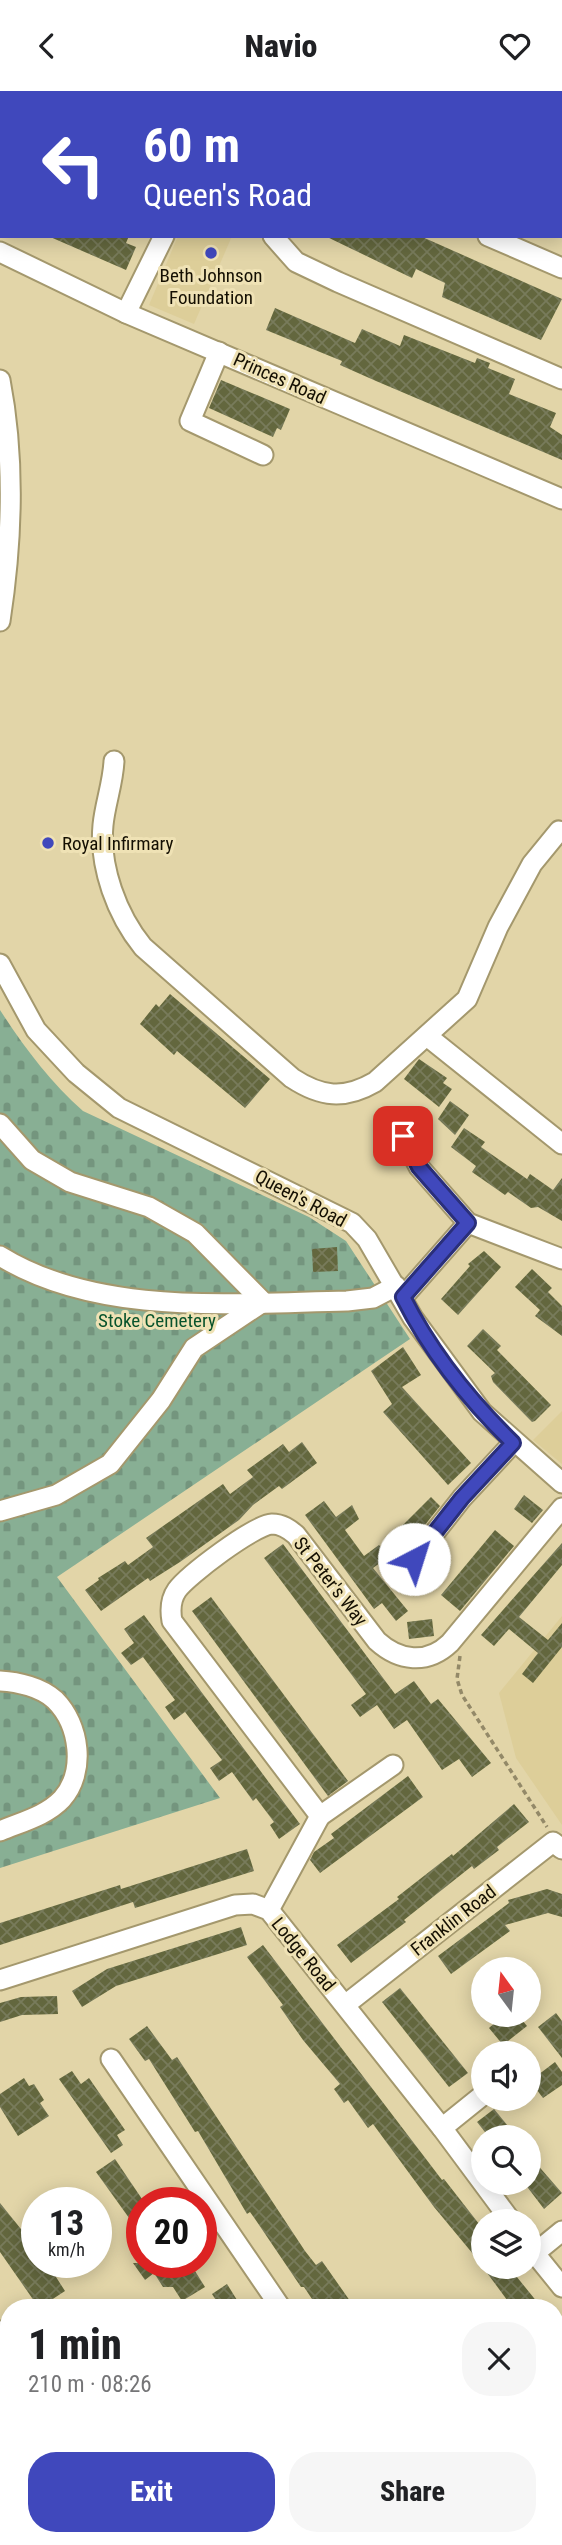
<!DOCTYPE html>
<html lang="en">
<head>
<meta charset="utf-8">
<style>
  :root { --surface:#fff; --page:#f6f6f6; --text:#202124; --muted:#757577; --accent:#4048bc }
  body { margin:0; font-family:"Roboto Condensed",sans-serif; background:var(--page); color:var(--text); height:100vh; display:flex; flex-direction:column; font-size:26px; white-space:nowrap }
  * { box-sizing:border-box; margin:0 }
  p { font-size:23px; color:var(--muted) }
  .icon { flex:none; width:38px; height:38px; fill:none; stroke:currentColor; stroke-width:2; stroke-linecap:round; stroke-linejoin:round }
  .map { position:relative; flex:1; overflow:hidden }
  .drawer { position:absolute; left:0px; top:2208px; width:564px; height:247px; display:flex; flex-direction:column; background:var(--surface); border-radius:28px 28px 0 0; box-shadow:0 4px 18px #0003 }
  .drawer>* { flex:none }
  .top-card { position:absolute; left:0px; top:0px; width:564px; height:147px; box-shadow:0 4px 18px #0003; background:#4048bc; color:#fff; overflow:hidden }
  .needle { width:46px; rotate:345deg }
  .buttons { position:absolute; left:471px; top:1866px; display:grid; gap:14px }
  .buttons a { display:grid; place-items:center; width:70px; height:70px; border-radius:50%; background:var(--surface); box-shadow:0 4px 18px #0003; font-size:35px }
  .speed { position:absolute; left:21px; top:2096px; display:flex; gap:14px; font-size:35px; font-weight:700; text-align:center }
  .speed>* { display:grid; place-content:center; width:91px; height:91px; border-radius:50%; background:var(--surface); box-shadow:0 4px 18px #0003; line-height:1 }
  .speed small { font-size:18px; font-weight:400 }
  .speed .limit { border:10px solid #d22; background:#fff; color:#111 }
  .pin { position:absolute; display:grid; place-items:center; width:60px; height:60px; color:#fff; margin:-30px; border-radius:14px; box-shadow:0 4px 10px #0006 }
  .me { position:absolute; width:77px; margin:-38px; rotate:40deg; stroke-linejoin:round; filter:drop-shadow(0 0 5px #0008) }
  .turn { display:flex; align-items:center; gap:24px; height:147px; padding:0 28px; font-size:32px }
  .turn .icon { width:91px; height:91px; stroke-width:2.5 }
  .turn b { display:block; font-size:49px; line-height:60px }
  .round { display:grid; place-items:center; flex:none; width:74px; height:74px; border-radius:28px; background:var(--page) }
  .summary { display:flex; align-items:center; justify-content:space-between; height:119px; padding:0 28px }
  h1 { font-size:42px; font-weight:800; line-height:52px }
  .action { display:flex; gap:14px; margin-top:auto; padding:14px 28px }
  .action a { flex:1; height:80px; border-radius:28px; background:var(--accent); color:#fff; font-size:28px; font-weight:800; line-height:80px; text-align:center }
  .action a+a { background:var(--page); color:var(--text) }
  header { display:flex; justify-content:space-between; align-items:center; height:91px; padding:0 28px; background:var(--surface); font-size:32px; font-weight:800 }
  .map>svg:first-child { display:block }
  .built { fill:#ddce99 }
  .cemetery { fill:url(#cemetery-stones) }
  .building { fill:url(#building-cross-hatch) }
  .lines { fill:none; stroke-linecap:round; stroke-linejoin:round }
  .minor-casing { stroke:#a4986d; stroke-width:23 }
  .path { stroke:#938968; stroke-width:3.5; stroke-dasharray:5 3.5; stroke-linecap:butt }
  .minor { stroke:#fff; stroke-width:19 }
  .route-casing { stroke:#2a2f7a; stroke-width:18 }
  .route { stroke:#4048bc; stroke-width:12 }
  .poi-dot { fill:#4048bc; stroke:#efe2b5; stroke-width:2.5 }
  .labels { text-anchor:middle; stroke-width:6; stroke-linejoin:round; paint-order:stroke }
  .poi-label { font-size:19px; fill:#140f02; stroke:#efe2b5 }
  .street-label { font-size:19px; fill:#140f02; stroke:#efe2b5 }
  .park-label { font-size:19px; fill:#08532c; stroke:#efe2b5 }
</style>
</head>
<body>
<header><svg class="icon" aria-label="back" viewBox="0 0 24 24"><path d="M15 5l-7 7 7 7"/></svg>Navio<svg class="icon" aria-label="heart" viewBox="0 0 24 24"><path d="M12 20l-8-8c-3-5 5-10 8-4 3-6 11-1 8 4z"/></svg></header>
<div class="map">
<svg width="562" height="2454" viewBox="0 0 562 2454">
  <defs>
    <pattern id="cemetery-stones" width="16" height="16" patternUnits="userSpaceOnUse" patternTransform="scale(1.75)"><rect width="16" height="16" fill="#88af94"/><path d="M2 7V4a2 2 0 0 1 4 0v3zM10 15v-3a2 2 0 0 1 4 0v3z" fill="#74957e"/></pattern>
    <pattern id="building-cross-hatch" width="8" height="8" patternUnits="userSpaceOnUse" patternTransform="scale(1.75)"><rect width="8" height="8" fill="#63673e"/><path d="M0 0l8 8M0 8l8-8" fill="none" stroke="#787b5b"/></pattern>
  </defs>
  <rect width="100%" height="100%" fill="#e2d5a8"/>
  <!-- built -->
  <g class="built">
    <path d="M178,145H232L194,233L149,214Z"/>
    <path d="M562,1320V1373L533,1349Z"/>
    <path d="M562,1525V1734L516,1667L499,1602Z"/>
    <path d="M555,2426L556,2431L562,2432V2454H439L456,2447L555,2446Z"/>
  </g>
  <!-- cemetery -->
  <path class="cemetery" d="M0,919C24,956 50,991 83,1020L309,1126L346,1150L410,1248L57,1486L220,1707L0,1777Z"/>
  <!-- building -->
  <g class="building">
    <path d="M48,145H129L126,152L136,156L126,179Z"/>
    <path d="M325,145H420L562,208L541,249L442,206L445,192L416,178L412,187Z"/>
    <path d="M275,217L355,252L362,238L400,255L404,244L475,272L477,267L490,272L488,277L515,288L509,303L556,322L550,336L562,344V369L376,290L340,274L342,270L266,239Z"/>
    <path d="M221,289L290,318L281,339L277,337L273,346L209,317Z"/>
    <path d="M170,903L270,988L245,1017L177,960L174,964L140,933L156,913L159,916Z"/>
    <path d="M419,968L447,987L443,992L452,998L439,1016L404,988Z"/>
    <path d="M450,1010L469,1024L455,1044L438,1028Z"/>
    <path d="M464,1037L485,1051L481,1056L527,1088L530,1083L553,1099L562,1087V1130L538,1116L531,1117L508,1101L505,1104L472,1081L476,1075L451,1056Z"/>
    <path d="M337,1156L338,1180L313,1181L312,1158Z"/>
    <path d="M484,1160L501,1176L458,1224L441,1208L470,1175L468,1173Z"/>
    <path d="M532,1178L552,1197L548,1201L562,1215V1245L535,1225L540,1219L515,1196Z"/>
    <path d="M483,1238L501,1255L497,1259L551,1314L535,1330L532,1331L493,1291L491,1285L495,1282L467,1255Z"/>
    <path d="M403,1256L421,1284L402,1296L471,1372L448,1394L383,1321L392,1313L371,1280Z"/>
    <path d="M302,1351L317,1372L282,1398L279,1395L253,1414L239,1429L180,1471L150,1490L148,1487L101,1520L85,1499L99,1489L98,1487L125,1470L128,1474L153,1456L146,1447L223,1393L230,1403L253,1386L247,1379L254,1374L283,1353L289,1361Z"/>
    <path d="M524,1404L543,1419L532,1432L514,1418Z"/>
    <path d="M431,1406L440,1415L409,1454L407,1452L373,1477L408,1520L396,1530L382,1512L374,1518L305,1424L324,1410L336,1426L352,1414L359,1428L345,1439L364,1465L379,1454L381,1456Z"/>
    <path d="M495,1439L514,1455L460,1520L441,1504Z"/>
    <path d="M562,1452V1474L519,1526L548,1549L562,1532V1556L533,1592L522,1583L538,1562L509,1538L494,1555L481,1544Z"/>
    <path d="M283,1453L395,1603L414,1590L431,1613L438,1608L491,1672L472,1686L459,1668L442,1679L407,1629L394,1638L377,1614L360,1626L351,1614L366,1603L264,1467Z"/>
    <path d="M211,1506L348,1690L328,1705L192,1520Z"/>
    <path d="M144,1524L300,1733L279,1748L270,1734L274,1731L256,1707L253,1710L232,1681L219,1690L210,1677L222,1669L185,1621L174,1629L165,1616L175,1609L143,1566L131,1574L121,1562L134,1552L124,1538Z"/>
    <path d="M432,1528L434,1545L409,1548L407,1531Z"/>
    <path d="M408,1685L423,1706L320,1782L310,1769L314,1761L334,1747L331,1743Z"/>
    <path d="M514,1713L529,1731L497,1756L499,1759L474,1778L472,1775L404,1829L406,1831L351,1872L337,1854L399,1808L397,1806L452,1763L453,1765Z"/>
    <path d="M247,1758L254,1780L135,1817L133,1811L0,1854V1832L120,1794L121,1798Z"/>
    <path d="M547,1798L562,1803V1826L548,1822L505,1834L510,1840L451,1883L438,1865L509,1812L508,1809Z"/>
    <path d="M241,1836L247,1854L116,1895L82,1916L72,1900L107,1878Z"/>
    <path d="M263,1854L442,2089L444,2088L483,2138V2175L434,2116L373,2033L368,2037L348,2009L344,2012L334,1998L340,1993L303,1949L280,1916L283,1914L247,1866Z"/>
    <path d="M400,1897L468,1982L449,1996L382,1911Z"/>
    <path d="M57,1905L58,1923L22,1924L0,1931V1912L21,1906Z"/>
    <path d="M556,1922L562,1930V1967L538,1936Z"/>
    <path d="M505,1923H517L527,1935L503,1954L489,1937Z"/>
    <path d="M147,1935L172,1969L177,1966L305,2160L316,2174L322,2170L355,2217H318L304,2196H301L255,2128L250,2121L247,2123L198,2040L195,2041L149,1968L145,1970L129,1948Z"/>
    <path d="M555,1971L562,1981V1994L543,2007L530,1990Z"/>
    <path d="M72,1980L81,1993L89,1987L125,2039L117,2044L123,2054L111,2062L59,1988Z"/>
    <path d="M24,1987L29,1995L34,1993L44,2009L40,2012L49,2025L18,2045L0,2016V2003Z"/>
    <path d="M494,2018L517,2046H489L477,2031Z"/>
    <path d="M528,2063L562,2102L544,2118L525,2093L528,2091Z"/>
    <path d="M115,2068L142,2108V2145L96,2081Z"/>
    <path d="M0,2112L37,2158V2172H47L65,2200L39,2217L0,2161Z"/>
    <path d="M133,2172H190L205,2196L182,2210L173,2196H163L154,2182L145,2189Z"/>
    <path d="M482,2175H508L542,2217H513Z"/>
    <path d="M227,2193L242,2217H221L212,2203Z"/>
  </g>
  <g class="lines">
    <!-- minor casing -->
    <g class="minor-casing">
      <g id="minor">
        <path d="M27,0L30,2"/>
        <path d="M402,0L406,2"/>
        <path d="M276,2L277,0"/>
        <path d="M273,145L296,171L338,191L562,288"/>
        <path d="M488,145L562,177"/>
        <path d="M0,161L126,222L562,408"/>
        <path d="M126,222L164,145"/>
        <path d="M219,261L190,330L263,364"/>
        <path d="M0,289C15,367 12,452 0,530"/>
        <path d="M114,670C113,692 105,713 103,734C99,776 117,824 143,856L292,987C321,1006 344,1009 375,991L467,908L498,836L532,773L559,740L562,741"/>
        <path d="M0,873L36,939L76,982L119,1017L352,1132L367,1148L413,1227L482,1321L562,1392"/>
        <path d="M427,945L562,1053"/>
        <path d="M0,1033L32,1069L70,1091L149,1116L195,1142L263,1211L194,1257L161,1309L110,1373L56,1404L0,1420"/>
        <path d="M403,1045L419,1076L468,1132L562,1168"/>
        <path d="M0,1165C99,1226 235,1212 347,1210L373,1207L396,1195"/>
        <path d="M403,1206L468,1132"/>
        <path d="M414,1468L462,1407L513,1352"/>
        <path d="M0,1590C18,1591 41,1596 55,1609C80,1634 86,1681 62,1708C46,1725 21,1731 0,1740"/>
        <path d="M320,1725L393,1674"/>
        <path d="M269,1819L320,1725L172,1530C170,1519 170,1509 177,1499C188,1484 254,1434 272,1433C282,1433 289,1438 296,1444L377,1550C399,1570 427,1574 450,1552L562,1417"/>
        <path d="M0,1889L235,1814L253,1813L269,1819L442,2037L511,2130"/>
        <path d="M345,1914L553,1751L562,1758"/>
        <path d="M111,1968L281,2217"/>
        <path d="M442,2037L483,2004"/>
        <path d="M528,2154L562,2196"/>
        <path d="M535,2162L562,2140"/>
        <path d="M0,2240L9,2249"/>
        <path d="M559,2392L562,2403"/>
        <path d="M86,2454L95,2446"/>
        <path d="M392,2454L406,2446"/>
        <path d="M561,2454L562,2450"/>
      </g>
    </g>
    <!-- path -->
    <path class="path" d="M460,1565L457,1588L462,1604L547,1736"/>
    <!-- minor -->
    <use href="#minor" class="minor"/>
  </g>
  <g class="lines">
    <!-- route casing -->
    <g class="route-casing">
      <path id="route" d="M403,1045L419,1076L468,1132L403,1206C430,1260 470,1310 513,1352L462,1407L414,1468"/>
    </g>
    <!-- route -->
    <use href="#route" class="route"/>
  </g>
  <!-- markers -->
  <g class="poi-dot">
    <circle cx="211" cy="162" r="7"/>
    <circle cx="48" cy="752" r="7"/>
  </g>
  <g class="labels">
    <!-- poi labels -->
    <g class="poi-label">
      <text x="211" y="191">Beth Johnson<tspan x="211" dy="22">Foundation</tspan></text>
      <text x="62" y="759" text-anchor="start">Royal Infirmary</text>
    </g>
    <!-- street labels -->
    <g class="street-label">
      <text transform="translate(280 287) rotate(24)" y="7">Princes Road</text>
      <text transform="translate(301 1107) rotate(28)" y="7">Queen's Road</text>
      <text transform="translate(331 1490) rotate(52)" y="7">St Peter's Way</text>
      <text transform="translate(453 1829) rotate(-38)" y="7">Franklin Road</text>
      <text transform="translate(304 1863) rotate(51)" y="7">Lodge Road</text>
    </g>
    <!-- park labels -->
    <g class="park-label">
      <text x="157" y="1236">Stoke Cemetery</text>
    </g>
  </g>
</svg>
<div class="buttons">
<a><svg class="needle" viewBox="-14 -14 28 28"><path d="M0-13l5 13h-10z" fill="#e53935"/><path d="M0 13l5-13h-10z" fill="#757577"/></svg></a>
<a><svg class="icon" aria-label="sound" viewBox="0 0 24 24"><path d="M4 9h4l5-4v14l-5-4H4zM17 9q2 3 0 6"/></svg></a>
<a><svg class="icon" aria-label="search" viewBox="0 0 24 24"><circle cx="10" cy="10" r="6"/><path d="M15 15l6 6"/></svg></a>
<a><svg class="icon" aria-label="layers" viewBox="0 0 24 24"><path d="M12 4l9 5-9 5-9-5zM3 14l9 5 9-5"/></svg></a>
</div>
<div class="speed"><div>13<small>km/h</small></div><div class="limit">20</div></div>
<div class="pin" style="left:403px;top:1045px;background:#d93025"><svg class="icon" aria-label="arrive" viewBox="0 0 24 24"><path d="M6 21V4h12l-3 4 3 4H6"/></svg></div>
<svg class="me" style="left:414px;top:1468px" viewBox="-20 -20 40 40"><circle r="19" fill="#fff"/><path d="M0-13L10 11 0 6-10 11z" fill="#4048bc"/></svg>
<div class="top-card">
<div class="turn"><svg class="icon" aria-label="left" viewBox="0 0 24 24"><path d="M17 20v-9H6M10 6l-5 5 5 5"/></svg><div><b>60 m</b>Queen's Road</div></div>
</div>
<section class="drawer">
<div class="summary"><div><h1>1 min</h1><p>210 m · 08:26</p></div><a class="round"><svg class="icon" aria-label="close" viewBox="0 0 24 24"><path d="M6 6l12 12M18 6L6 18"/></svg></a></div>
<div class="action"><a>Exit</a><a>Share</a></div>
</section>
</div>
</body>
</html>
